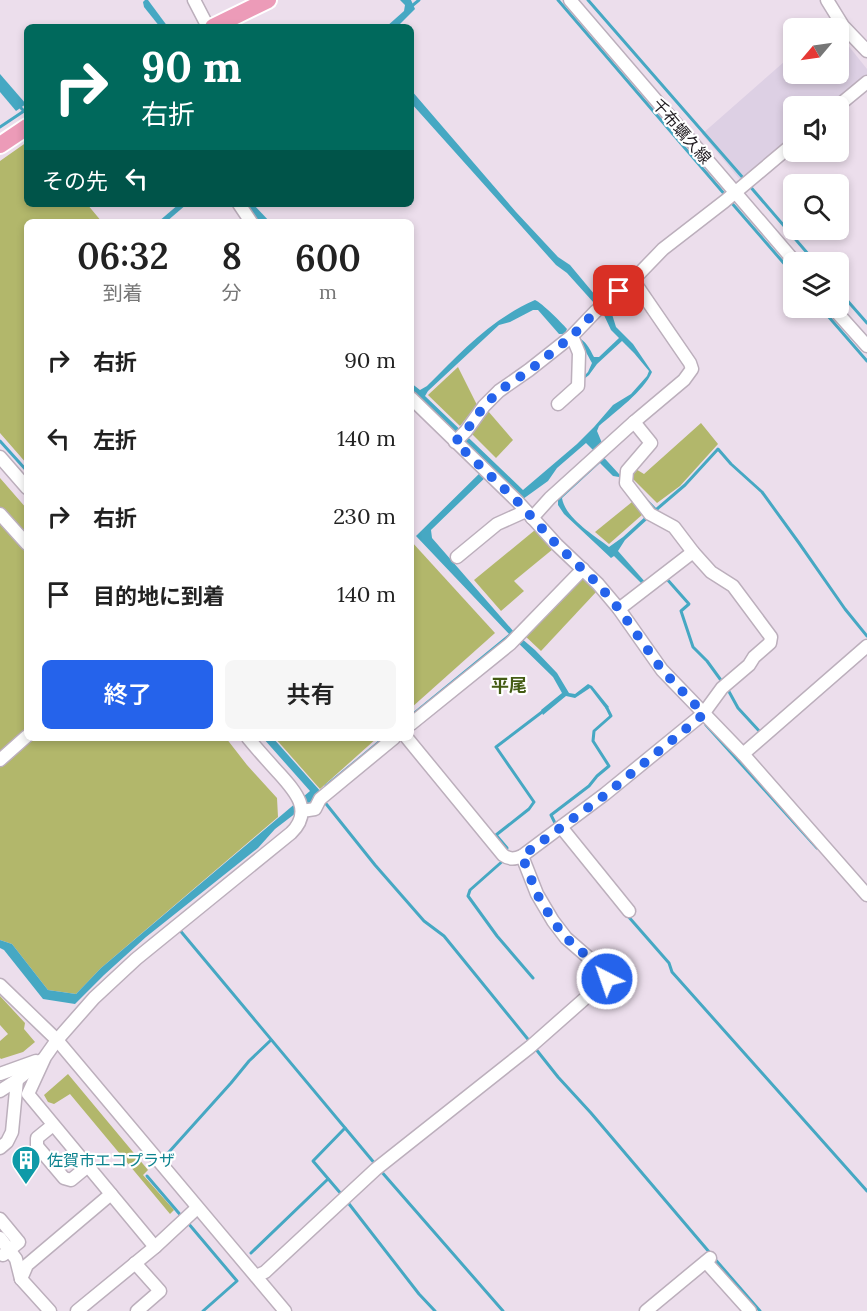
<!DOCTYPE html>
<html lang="ja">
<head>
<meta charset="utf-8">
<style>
  :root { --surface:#fff; --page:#f6f6f6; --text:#222; --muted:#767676; --accent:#2563eb }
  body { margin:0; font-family:Lora,"Noto Sans JP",serif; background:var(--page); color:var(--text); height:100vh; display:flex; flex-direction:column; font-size:22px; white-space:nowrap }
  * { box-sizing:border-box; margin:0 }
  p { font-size:20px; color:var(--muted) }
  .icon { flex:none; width:33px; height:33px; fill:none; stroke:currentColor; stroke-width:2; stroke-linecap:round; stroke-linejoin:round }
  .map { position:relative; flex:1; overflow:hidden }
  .drawer { position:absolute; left:24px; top:219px; width:390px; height:522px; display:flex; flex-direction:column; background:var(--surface); border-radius:9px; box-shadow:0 3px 9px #0003 }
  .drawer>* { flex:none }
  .top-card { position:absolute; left:24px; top:24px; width:390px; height:183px; border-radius:9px; box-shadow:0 3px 9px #0003; background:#00695c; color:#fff; overflow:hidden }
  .needle { width:39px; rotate:241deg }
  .controls { position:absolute; left:783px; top:18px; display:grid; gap:12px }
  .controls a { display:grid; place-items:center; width:66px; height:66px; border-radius:9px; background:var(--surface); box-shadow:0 3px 9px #0003; font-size:30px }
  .pin { position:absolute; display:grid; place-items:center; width:51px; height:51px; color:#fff; margin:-26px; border-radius:12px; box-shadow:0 3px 9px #0006 }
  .me { position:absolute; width:66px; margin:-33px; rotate:319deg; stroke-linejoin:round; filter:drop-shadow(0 0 4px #0008) }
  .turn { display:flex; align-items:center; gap:21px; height:126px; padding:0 18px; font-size:27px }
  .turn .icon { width:78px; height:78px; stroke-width:2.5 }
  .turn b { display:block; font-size:42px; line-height:51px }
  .then { display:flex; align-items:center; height:57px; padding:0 18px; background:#0003; gap:12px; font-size:22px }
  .eta { display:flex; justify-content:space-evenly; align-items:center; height:102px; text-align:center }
  .eta b { font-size:36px; font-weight:600; line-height:42px }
  .button { display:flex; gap:12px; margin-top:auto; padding:12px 18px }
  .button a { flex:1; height:69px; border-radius:9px; background:var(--accent); color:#fff; font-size:24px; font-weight:600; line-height:69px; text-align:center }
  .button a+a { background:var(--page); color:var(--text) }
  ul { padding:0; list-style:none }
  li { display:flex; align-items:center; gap:18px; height:78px; padding:0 18px }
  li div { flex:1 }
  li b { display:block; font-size:22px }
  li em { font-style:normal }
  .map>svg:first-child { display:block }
  .commercial { fill:#ddd0e4 }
  .green { fill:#b2b76b }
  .water { fill:#46a8c3; fill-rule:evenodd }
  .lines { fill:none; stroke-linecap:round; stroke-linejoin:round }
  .stream { stroke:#46a8c3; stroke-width:3 }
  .minor-casing { stroke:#bcafbc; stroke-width:15 }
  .major-casing { stroke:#fff; stroke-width:20 }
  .minor { stroke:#fff; stroke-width:12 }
  .major { stroke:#ec9bb8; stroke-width:16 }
  .route { stroke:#2563eb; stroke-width:10; stroke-dasharray:0 18 }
  .labels { text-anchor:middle; stroke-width:4.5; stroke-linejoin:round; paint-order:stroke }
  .street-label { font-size:16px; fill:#1f1a1f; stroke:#fff }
  .culture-label { font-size:16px; fill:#0d838f; stroke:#fff; text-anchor:start }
  .neighbourhood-label { font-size:18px; font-weight:bold; fill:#445c14; stroke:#fff }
</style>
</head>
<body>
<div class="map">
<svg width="867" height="1311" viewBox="0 0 867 1311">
  <rect width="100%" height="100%" fill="#ecdeec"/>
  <!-- commercial -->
  <path class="commercial" d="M839,34L867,69V77L831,106H794L793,138L741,181L702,134L793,54L794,74H838Z"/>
  <!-- green -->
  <g class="green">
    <path d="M27,142V204H87L102,222H27V464L0,433V161Z"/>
    <path d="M458,367L477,405L460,426L428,395Z"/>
    <path d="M488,411L513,440L496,458L471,433Z"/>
    <path d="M701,423L718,444L680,486L657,503L631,477L634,468L644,474Z"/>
    <path d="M0,478L27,509V738H226L247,765L277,798L278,817L101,968L76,994L48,990L12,944L0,940Z"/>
    <path d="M632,502L643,514L609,544L595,532Z"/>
    <path d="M535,530L553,549L514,581L524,591L501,611L474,580Z"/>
    <path d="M411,541L495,633L411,708Z"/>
    <path d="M580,575L597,591L541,651L523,634Z"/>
    <path d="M275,738H377L320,789Z"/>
    <path d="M0,996L25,1023L24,1029L35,1042L23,1052L1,1059L0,1058V1041L8,1034L0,1025Z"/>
    <path d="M68,1074L148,1170L143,1175L174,1210L170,1214L70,1094L54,1104L48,1102L44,1095Z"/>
  </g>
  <!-- water -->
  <g class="water">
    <path d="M145,0H148L168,27H160L144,7L143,2Z"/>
    <path d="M400,0H411L415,9L397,27H386L404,11L405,5Z"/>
    <path d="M0,74L26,104L16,111L0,92Z"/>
    <path d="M411,90L516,212L558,257L570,265L600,301L621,296L611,311L616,327L633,344L652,372C644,391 615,412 599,426L597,431L602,443L597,450L619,474L633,484L658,510L655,512L634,488L619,477L613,476L600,463L562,498C565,518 594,535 609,547L623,537L646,516L649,518L625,540L618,551L646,583L643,585L614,556L611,558L564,514L558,505V496L594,451L586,443L557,468L548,481L523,499L492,471L431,530L432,538L514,632L535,650L557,673L569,693L575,694L588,684L592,686L609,707L606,709L590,688L575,698L566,696L543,715L541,710L562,693L553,677L510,635L416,536L487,466L411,392V383L420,390L427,386C461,352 490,320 535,300C542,303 561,322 567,329L566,331C583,339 586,341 594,357H599L619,338L611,330L603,313L567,273L556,265L411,103ZM533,310H538L559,334H562C582,344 582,344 592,363L588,372L582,378L584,379L589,375L597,364L622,341L634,353L649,371L647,376L631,394L613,405L594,427L577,444L523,490L425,396L428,391L499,325L510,322Z"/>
    <path d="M179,204H187L166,222H158Z"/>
    <path d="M245,204H253L270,222H258Z"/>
    <path d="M263,738H273L322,793L275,829L258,848L146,937L104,975L75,1004L43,999L4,950L0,948V940L12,944L48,990L76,994L101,968L310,791Z"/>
  </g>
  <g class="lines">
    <!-- stream -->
    <g class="stream">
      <path d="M558,0L726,196"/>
      <path d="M588,0L744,179"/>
      <path d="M413,5L419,0"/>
      <path d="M0,127L24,111L21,108"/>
      <path d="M748,184L815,262"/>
      <path d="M730,201L794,275"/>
      <path d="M838,290L867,323"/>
      <path d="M821,308L867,361"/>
      <path d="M0,441L27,471"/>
      <path d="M657,509L685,485L718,449L731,464L762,492L799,543L845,609L867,636"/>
      <path d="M665,579L666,578L689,604L681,611L693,647L707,661L723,683"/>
      <path d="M727,688L738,708L761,733"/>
      <path d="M411,716L510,635"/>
      <path d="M706,725L817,848"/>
      <path d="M326,786L384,738"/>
      <path d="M323,800L375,865L424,921L444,936L531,1043"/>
      <path d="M556,825L551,815L589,786L597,776L609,766L593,741L594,731L611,716L607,708"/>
      <path d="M506,853L507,848L496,835L529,809L534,802L496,747L542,712"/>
      <path d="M505,859L470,890L468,896L497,936L533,978"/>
      <path d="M627,915L669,963L672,972L867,1191"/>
      <path d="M178,928L376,1165"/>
      <path d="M535,1048L558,1077L591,1113L710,1253"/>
      <path d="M169,1152L231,1083L249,1061L271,1040"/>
      <path d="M380,1170L503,1311"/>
      <path d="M147,1176L183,1218"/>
      <path d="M342,1195L313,1161L345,1128"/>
      <path d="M346,1200L419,1294L435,1311"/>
      <path d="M188,1223L237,1281L203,1311"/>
      <path d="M251,1253L328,1179"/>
      <path d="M714,1258L760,1311"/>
    </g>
    <!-- minor casing -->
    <g class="minor-casing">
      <g id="minor">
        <path d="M194,0L208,27"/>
        <path d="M570,0L795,262"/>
        <path d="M827,0L843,26L867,51"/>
        <path d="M838,106L867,82"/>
        <path d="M239,204L251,222"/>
        <path d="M833,308L867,346"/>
        <path d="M411,398L518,502L557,545L598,584L619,609L662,670L743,754L867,895"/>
        <path d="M558,404L578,386L579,353L572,336"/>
        <path d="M634,422L651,443L627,471L626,483L650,514L674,527L693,552"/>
        <path d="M455,442L466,431L484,406L499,391L529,370L572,336L596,311L633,280L663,249L725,201L794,143"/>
        <path d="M0,457L27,488"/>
        <path d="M0,514L27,544"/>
        <path d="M532,518L550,498L634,422L684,380L692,369L690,363L633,280"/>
        <path d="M457,557L497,524L526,511"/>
        <path d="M411,724L510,644L583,569"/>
        <path d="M248,738C257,749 266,759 276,770C293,789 315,810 291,833L136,959L94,998L57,1040L285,1311"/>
        <path d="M407,738L503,855C510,860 515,859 522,856"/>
        <path d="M743,754L867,646"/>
        <path d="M0,760L27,736"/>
        <path d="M302,811L315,809L320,799L394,738"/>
        <path d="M561,827L629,911"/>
        <path d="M0,985L57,1040L45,1057L28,1094L155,1247"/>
        <path d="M0,1074L36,1061"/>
        <path d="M0,1091L17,1080L42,1060"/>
        <path d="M53,1125L37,1138V1146L64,1178L71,1180L88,1166"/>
        <path d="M0,1148L7,1142L12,1132L17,1080"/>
        <path d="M0,1219L19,1242L3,1255"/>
        <path d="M0,1238L16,1259L21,1279L50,1311"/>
        <path d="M706,1262L750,1311"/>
        <path d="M135,1263L160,1291L137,1311"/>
        <path d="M256,1276L265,1272L376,1169L530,1047L607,979L597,965L566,938L553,921L537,894L522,856L605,794L703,714L722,688L749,665L754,657L770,643L771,637L733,586L711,572L693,552L619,609"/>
        <path d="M21,1279L27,1265L111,1194"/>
        <path d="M77,1311L155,1247L197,1208"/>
        <path d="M646,1311L710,1258"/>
      </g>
    </g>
    <!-- major casing -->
    <g class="major-casing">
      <g id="major">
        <path d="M213,27L268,0"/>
        <path d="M0,145L27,127"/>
      </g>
    </g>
    <!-- minor -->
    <use href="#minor" class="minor"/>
    <!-- major -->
    <use href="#major" class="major"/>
  </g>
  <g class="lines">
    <!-- route -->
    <path class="route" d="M607,979L597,965L566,938L553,921L537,894L522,856L605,795L704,714L662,670L619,609L598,584L557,545L518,502L455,442L466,431L484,406L499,391L530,370L572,336L596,311L619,291"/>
  </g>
  <!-- icons -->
  <defs>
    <g id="building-pin" transform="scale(1.5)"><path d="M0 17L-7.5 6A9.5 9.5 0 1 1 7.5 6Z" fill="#0f9aa8" stroke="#fff"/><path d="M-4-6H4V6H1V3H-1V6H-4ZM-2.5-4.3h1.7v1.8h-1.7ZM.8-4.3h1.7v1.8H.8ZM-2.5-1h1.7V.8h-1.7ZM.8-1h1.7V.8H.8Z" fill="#fff"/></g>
  </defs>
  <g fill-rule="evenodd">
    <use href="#building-pin" x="26" y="1160"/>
  </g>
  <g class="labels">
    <!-- street labels -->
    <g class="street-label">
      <text transform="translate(682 131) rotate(49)" y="6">千布蠣久線</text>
    </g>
    <!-- culture labels -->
    <g class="culture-label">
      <text x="47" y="1166">佐賀市エコプラザ</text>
    </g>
    <!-- neighbourhood labels -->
    <g class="neighbourhood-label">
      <text x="509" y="692">平尾</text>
    </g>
  </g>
</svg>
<div class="controls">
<a><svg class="needle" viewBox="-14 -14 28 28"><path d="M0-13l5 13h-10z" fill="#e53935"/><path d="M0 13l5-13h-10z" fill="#767676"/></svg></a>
<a><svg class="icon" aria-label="sound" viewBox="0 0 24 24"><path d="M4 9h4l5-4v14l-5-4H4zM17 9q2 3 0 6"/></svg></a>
<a><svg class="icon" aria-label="search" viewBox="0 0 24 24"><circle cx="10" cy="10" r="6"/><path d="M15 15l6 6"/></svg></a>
<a><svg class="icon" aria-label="layers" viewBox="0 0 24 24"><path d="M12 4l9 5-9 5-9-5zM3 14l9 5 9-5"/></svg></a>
</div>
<div class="pin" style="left:619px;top:291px;background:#d93025"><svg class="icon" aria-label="arrive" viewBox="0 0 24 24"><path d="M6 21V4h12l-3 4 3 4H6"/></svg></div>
<svg class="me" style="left:607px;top:979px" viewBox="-20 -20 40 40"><circle r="17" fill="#2563eb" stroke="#fff" stroke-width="3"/><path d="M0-11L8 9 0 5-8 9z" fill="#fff"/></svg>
<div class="top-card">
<div class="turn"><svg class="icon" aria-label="right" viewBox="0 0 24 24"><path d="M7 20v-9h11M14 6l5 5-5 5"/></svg><div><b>90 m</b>右折</div></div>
<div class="then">その先<svg class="icon" aria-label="left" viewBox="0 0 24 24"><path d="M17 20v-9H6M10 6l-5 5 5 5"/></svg></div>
</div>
<section class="drawer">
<div class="eta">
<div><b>06:32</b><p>到着</p></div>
<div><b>8</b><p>分</p></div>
<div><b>600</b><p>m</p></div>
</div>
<ul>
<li><svg class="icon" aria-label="right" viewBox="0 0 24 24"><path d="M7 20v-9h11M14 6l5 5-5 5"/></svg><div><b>右折</b></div><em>90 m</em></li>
<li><svg class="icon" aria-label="left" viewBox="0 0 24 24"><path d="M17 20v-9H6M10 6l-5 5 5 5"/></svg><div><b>左折</b></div><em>140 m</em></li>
<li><svg class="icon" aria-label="right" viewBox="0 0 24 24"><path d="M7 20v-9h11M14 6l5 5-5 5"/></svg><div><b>右折</b></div><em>230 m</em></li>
<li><svg class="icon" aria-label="arrive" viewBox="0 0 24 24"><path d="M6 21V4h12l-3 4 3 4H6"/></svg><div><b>目的地に到着</b></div><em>140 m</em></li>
</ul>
<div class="button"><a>終了</a><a>共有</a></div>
</section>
</div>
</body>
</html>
